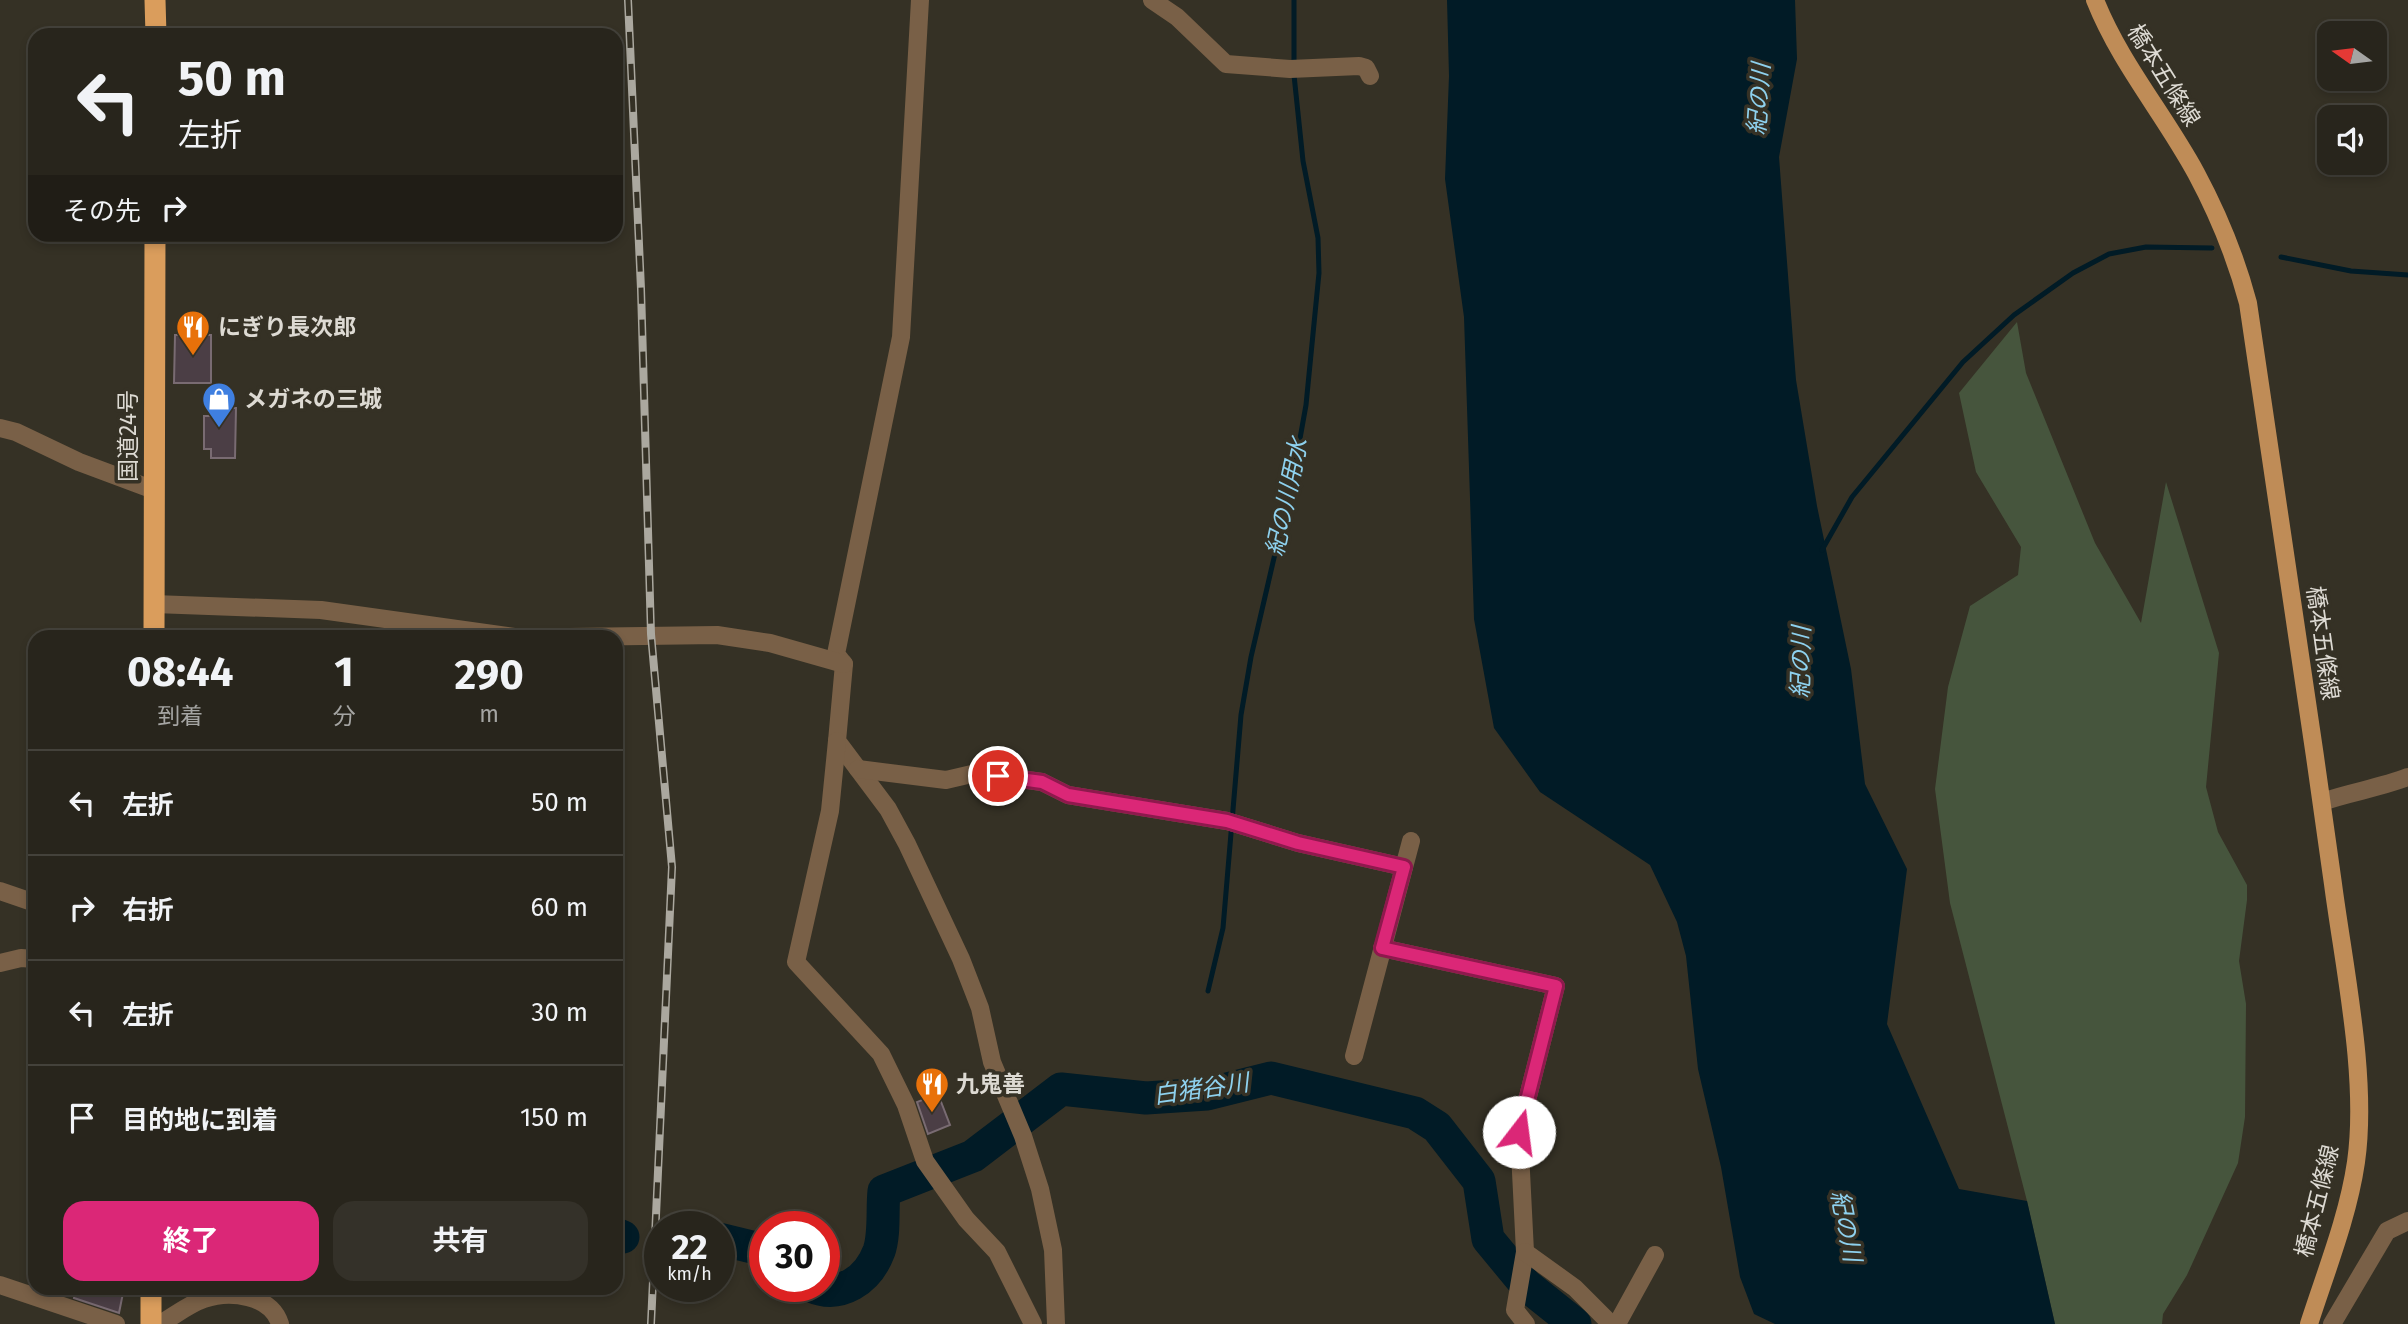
<!DOCTYPE html>
<html lang="ja">
<head>
<meta charset="utf-8">
<style>
  :root { --surface:#28251c; --page:#343129; --text:#f1f3f6; --muted:#a5a5a3; --line:#44423b; --accent:#db2777 }
  body { margin:0; font-family:"Fira Sans","Noto Sans JP",sans-serif; background:var(--page); color:var(--text); height:100vh; display:flex; flex-direction:column; font-size:26px; white-space:nowrap }
  * { box-sizing:border-box; margin:0 }
  p { font-size:23px; color:var(--muted) }
  .icon { flex:none; width:38px; height:38px; fill:none; stroke:currentColor; stroke-width:2; stroke-linecap:round; stroke-linejoin:round }
  .map { position:relative; flex:1; overflow:hidden }
  .side { position:absolute; left:28px; top:630px; width:595px; height:665px; display:flex; flex-direction:column; background:var(--surface); border-radius:21px; box-shadow:0 4px 10px #0003,0 0 0 2px var(--line) }
  .side>* { flex:none }
  .banner { position:absolute; left:28px; top:28px; width:595px; height:214px; border-radius:21px; box-shadow:0 4px 10px #0003,0 0 0 2px var(--line); background:#28251c; color:var(--text); overflow:hidden }
  .needle { width:46px; rotate:284deg }
  .controls { position:absolute; left:2317px; top:21px; display:grid; gap:14px }
  .controls a { display:grid; place-items:center; width:70px; height:70px; border-radius:14px; background:var(--surface); box-shadow:0 4px 10px #0003,0 0 0 2px var(--line); font-size:35px }
  .speed { position:absolute; left:644px; top:1211px; display:flex; gap:14px; font-size:35px; font-weight:700; text-align:center }
  .speed>* { display:grid; place-content:center; width:91px; height:91px; border-radius:50%; background:var(--surface); box-shadow:0 4px 10px #0003,0 0 0 2px var(--line); line-height:1 }
  .speed small { font-size:18px; font-weight:400 }
  .speed .limit { border:10px solid #d22; background:#fff; color:#111 }
  .pin { position:absolute; display:grid; place-items:center; width:60px; height:60px; color:#fff; margin:-30px; border:4px solid #fff; border-radius:50%; box-shadow:0 2px 7px #0007 }
  .me { position:absolute; width:77px; margin:-38px; rotate:15deg; stroke-linejoin:round; filter:drop-shadow(0 0 5px #0008) }
  .turn { display:flex; align-items:center; gap:24px; height:147px; padding:0 35px; font-size:32px }
  .turn .icon { width:91px; height:91px; stroke-width:2.5 }
  .turn b { display:block; font-size:49px; line-height:60px }
  .then { display:flex; align-items:center; height:66px; padding:0 35px; background:#0003; gap:14px; font-size:26px }
  .eta { display:flex; justify-content:space-evenly; align-items:center; height:119px; text-align:center }
  .eta b { font-size:42px; font-weight:700; line-height:49px }
  .button { display:flex; gap:14px; margin-top:auto; padding:14px 35px }
  .button a { flex:1; height:80px; border-radius:21px; background:var(--accent); color:#fff; font-size:28px; font-weight:700; line-height:80px; text-align:center }
  .button a+a { background:var(--page); color:var(--text) }
  ul { padding:0; list-style:none }
  li { display:flex; align-items:center; gap:21px; height:105px; padding:0 35px; border-top:2px solid var(--line) }
  li div { flex:1 }
  li b { display:block; font-size:26px }
  li em { font-style:normal }
  .map>svg:first-child { display:block }
  .green { fill:#46553d }
  .water { fill:#011b26 }
  .lines { fill:none; stroke-linecap:round; stroke-linejoin:round }
  .stream { stroke:#011b26; stroke-width:5 }
  .river { stroke:#011b26; stroke-width:33 }
  .building { fill:#4b3e45; stroke:#796b72; stroke-width:2 }
  .minor { stroke:#796047; stroke-width:18 }
  .major { stroke:#bf8c57; stroke-width:18 }
  .highway { stroke:#da9d5c; stroke-width:21 }
  .rail-casing { stroke:#aba89f; stroke-width:8 }
  .rail { stroke:#353125; stroke-width:5; stroke-dasharray:16; stroke-linecap:butt }
  .route-casing { stroke:#8e194d; stroke-width:18 }
  .route { stroke:#db2777; stroke-width:12 }
  .labels { text-anchor:middle; stroke-width:7; stroke-linejoin:round; paint-order:stroke }
  .street-label { font-size:23px; fill:#dddad3; stroke:#353125 }
  .poi-label { font-size:23px; font-weight:bold; fill:#dddad3; stroke:#353125; text-anchor:start }
  .water-label { font-size:24px; font-style:italic; fill:#8ed1ee; stroke:#353125 }
</style>
</head>
<body>
<div class="map">
<svg width="2408" height="1324" viewBox="0 0 2408 1324">
  <rect width="100%" height="100%" fill="#353125"/>
  <!-- green -->
  <path class="green" d="M2017,322L2026,373L2095,543L2141,623L2166,482L2219,653L2206,787L2218,832L2247,885V900L2239,961L2246,1004L2245,1117L2238,1163L2187,1275L2163,1314L2162,1324H2055L2027,1201L1950,903L1935,789L1948,687L1970,606L2018,575L2021,547L1976,472L1959,393Z"/>
  <!-- water -->
  <path class="water" d="M1447,0H1795L1797,59L1779,157L1796,380L1817,506L1851,669L1865,784L1907,869L1887,1024L1959,1189L2027,1201L2055,1324H1775L1754,1314L1740,1277L1721,1167L1698,1069L1686,956L1677,922L1650,865L1540,792L1494,728L1474,619L1464,317L1445,179L1449,76Z"/>
  <g class="lines">
    <!-- stream -->
    <g class="stream">
      <path d="M2281,257L2351,271L2408,275"/>
      <path d="M1822,550L1852,497L1963,362L2014,315L2073,273L2109,254L2146,247L2212,248"/>
      <path d="M1208,991L1223,928L1241,715L1251,657L1294,472L1306,405L1319,273L1318,238L1303,161L1294,75V0"/>
    </g>
    <!-- river -->
    <g class="river">
      <path d="M616,1234L623,1237"/>
      <path d="M719,1239L756,1248L765,1256"/>
      <path d="M811,1286C841,1299 868,1280 879,1251C885,1234 882,1209 884,1191L973,1156L1061,1089L1146,1098L1207,1094L1271,1078L1415,1113L1437,1127L1479,1181L1488,1239L1526,1285L1575,1324"/>
    </g>
  </g>
  <!-- building -->
  <g class="building">
    <path d="M175,335H211V383H174Z"/>
    <path d="M212,408H236L235,458H211V449H204V416H212Z"/>
    <path d="M938,1094L950,1125L928,1134L917,1102Z"/>
    <path d="M76,1288H124L119,1313L74,1298Z"/>
  </g>
  <g class="lines">
    <!-- minor -->
    <g class="minor">
      <path d="M920,0L901,337L836,654L844,664L837,741L888,809L907,844L961,959L980,1008L992,1062L1023,1136L1040,1189L1053,1250L1056,1324"/>
      <path d="M1152,0L1177,17L1226,64L1290,69L1359,66L1366,68L1370,76"/>
      <path d="M0,428L16,432L79,462L154,490"/>
      <path d="M154,604L321,610L514,637"/>
      <path d="M569,637L717,635L770,643L844,664"/>
      <path d="M837,741L830,811L796,962L881,1054L906,1105L925,1161L966,1219L997,1252L1033,1324"/>
      <path d="M858,769L946,780L976,773L1042,782L1068,795L1227,821L1298,843L1404,867"/>
      <path d="M2322,802C2350,792 2380,788 2408,777"/>
      <path d="M0,891L35,903"/>
      <path d="M1382,948L1556,986L1519,1132L1525,1252L1515,1310L1526,1324"/>
      <path d="M0,963L21,958L35,959"/>
      <path d="M1354,1056L1411,841"/>
      <path d="M1525,1252L1575,1288L1611,1324"/>
      <path d="M0,1285L116,1324"/>
      <path d="M160,1324C174,1316 189,1304 204,1299C230,1290 271,1295 280,1324"/>
      <path d="M1617,1324L1655,1255"/>
      <path d="M2332,1324L2387,1231L2408,1221"/>
    </g>
    <!-- major -->
    <path class="major" d="M2095,0C2120,63 2164,114 2196,173C2218,214 2236,258 2248,303C2277,496 2306,690 2333,884C2344,968 2368,1078 2356,1162C2348,1217 2326,1271 2309,1324"/>
    <!-- highway -->
    <g class="highway">
      <path d="M155,0L156,35"/>
      <path d="M154,637L155,234"/>
      <path d="M151,1324V1288"/>
    </g>
    <!-- rail casing -->
    <g class="rail-casing">
      <path id="rail" d="M628,0L641,289L651,634L672,867L651,1324"/>
    </g>
    <!-- rail -->
    <use href="#rail" class="rail"/>
  </g>
  <g class="lines">
    <!-- route casing -->
    <g class="route-casing">
      <path id="route" d="M998,776L1042,782L1068,795L1227,821L1298,843L1404,867L1382,948L1556,986L1519,1132"/>
    </g>
    <!-- route -->
    <use href="#route" class="route"/>
  </g>
  <!-- icons -->
  <defs>
    <g id="restaurant-pin" transform="scale(1.75)"><path d="M0 17L-7.5 6A9.5 9.5 0 1 1 7.5 6Z" fill="#e8710a" stroke="#353125"/><path d="M-5-6h1v4h1v-4h1v4h1v-4h1v5L-1.5 .5V6h-2V.5L-5-1ZM5-6V6H3V1.5H1.5Q1.5-4 5-6Z" fill="#fff"/></g>
    <g id="shop-pin" transform="scale(1.75)"><path d="M0 17L-7.5 6A9.5 9.5 0 1 1 7.5 6Z" fill="#3f7fe0" stroke="#353125"/><path d="M-5-2.5h2.3a2.7 3.5 0 0 1 5.4 0H5L5.5 6h-11ZM-1.5-2.5h3a1.5 2.3 0 0 0-3 0Z" fill="#fff"/></g>
  </defs>
  <g fill-rule="evenodd">
    <use href="#restaurant-pin" x="193" y="327"/>
    <use href="#shop-pin" x="219" y="399"/>
    <use href="#restaurant-pin" x="932" y="1084"/>
  </g>
  <g class="labels">
    <!-- street labels -->
    <g class="street-label">
      <text transform="translate(2164 75) rotate(58)" y="8">橋本五條線</text>
      <text transform="translate(128 436) rotate(-90)" y="8">国道24号</text>
      <text transform="translate(2323 643) rotate(82)" y="8">橋本五條線</text>
      <text transform="translate(2317 1201) rotate(-76)" y="8">橋本五條線</text>
    </g>
    <!-- poi labels -->
    <g class="poi-label">
      <text x="218" y="335">にぎり長次郎</text>
      <text x="244" y="407">メガネの三城</text>
      <text x="956" y="1092">九鬼善</text>
    </g>
    <!-- water labels -->
    <g class="water-label">
      <text transform="translate(1759 99) rotate(-86)" y="8">紀の川</text>
      <text transform="translate(1287 497) rotate(-78)" y="8">紀の川用水</text>
      <text transform="translate(1801 662) rotate(-89)" y="8">紀の川</text>
      <text transform="translate(1201 1089) rotate(-8)" y="8">白猪谷川</text>
      <text transform="translate(1846 1226) rotate(79)" y="8">紀の川</text>
    </g>
  </g>
</svg>
<div class="controls">
<a><svg class="needle" viewBox="-14 -14 28 28"><path d="M0-13l5 13h-10z" fill="#e53935"/><path d="M0 13l5-13h-10z" fill="#a5a5a3"/></svg></a>
<a><svg class="icon" aria-label="sound" viewBox="0 0 24 24"><path d="M4 9h4l5-4v14l-5-4H4zM17 9q2 3 0 6"/></svg></a>
</div>
<div class="speed"><div>22<small>km/h</small></div><div class="limit">30</div></div>
<div class="pin" style="left:998px;top:776px;background:#d93025"><svg class="icon" aria-label="arrive" viewBox="0 0 24 24"><path d="M6 21V4h12l-3 4 3 4H6"/></svg></div>
<svg class="me" style="left:1519px;top:1132px" viewBox="-20 -20 40 40"><circle r="19" fill="#fff"/><path d="M0-13L10 11 0 6-10 11z" fill="#db2777"/></svg>
<div class="banner">
<div class="turn"><svg class="icon" aria-label="left" viewBox="0 0 24 24"><path d="M17 20v-9H6M10 6l-5 5 5 5"/></svg><div><b>50 m</b>左折</div></div>
<div class="then">その先<svg class="icon" aria-label="right" viewBox="0 0 24 24"><path d="M7 20v-9h11M14 6l5 5-5 5"/></svg></div>
</div>
<section class="side">
<div class="eta">
<div><b>08:44</b><p>到着</p></div>
<div><b>1</b><p>分</p></div>
<div><b>290</b><p>m</p></div>
</div>
<ul>
<li><svg class="icon" aria-label="left" viewBox="0 0 24 24"><path d="M17 20v-9H6M10 6l-5 5 5 5"/></svg><div><b>左折</b></div><em>50 m</em></li>
<li><svg class="icon" aria-label="right" viewBox="0 0 24 24"><path d="M7 20v-9h11M14 6l5 5-5 5"/></svg><div><b>右折</b></div><em>60 m</em></li>
<li><svg class="icon" aria-label="left" viewBox="0 0 24 24"><path d="M17 20v-9H6M10 6l-5 5 5 5"/></svg><div><b>左折</b></div><em>30 m</em></li>
<li><svg class="icon" aria-label="arrive" viewBox="0 0 24 24"><path d="M6 21V4h12l-3 4 3 4H6"/></svg><div><b>目的地に到着</b></div><em>150 m</em></li>
</ul>
<div class="button"><a>終了</a><a>共有</a></div>
</section>
</div>
</body>
</html>
